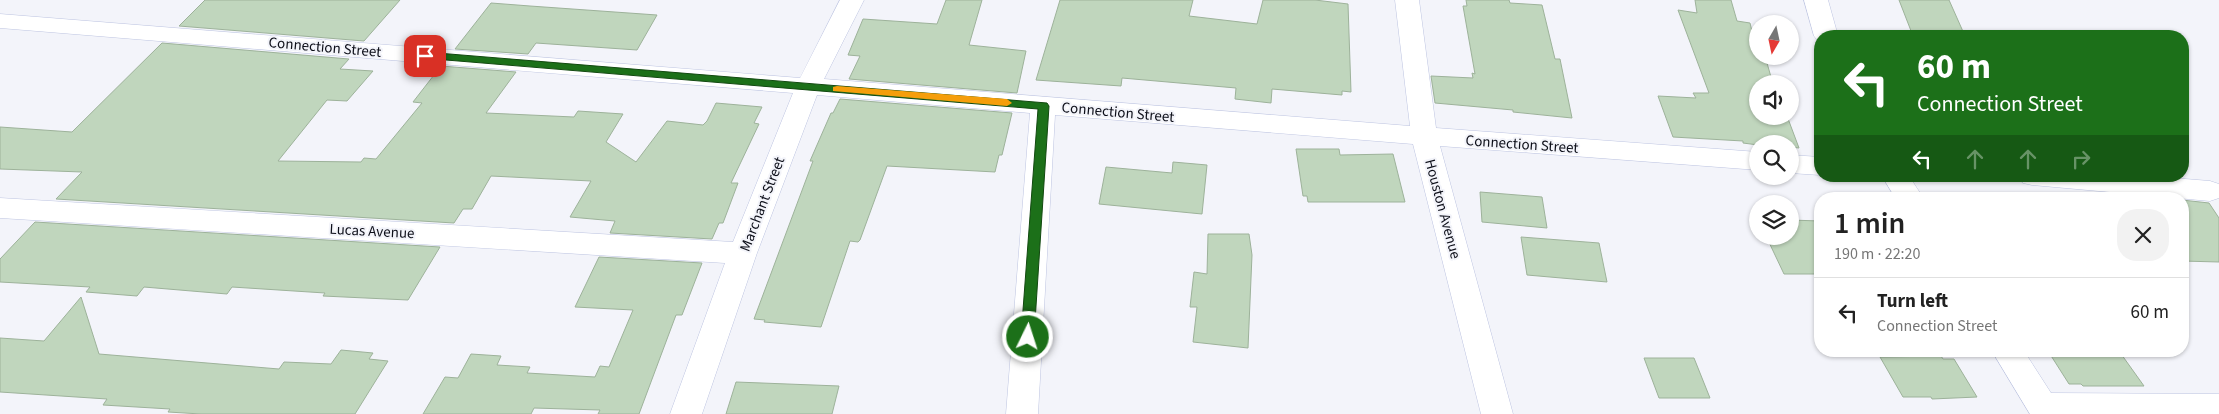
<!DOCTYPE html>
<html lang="en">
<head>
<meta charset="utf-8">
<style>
  :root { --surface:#fff; --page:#f2f2f2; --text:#222; --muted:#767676; --line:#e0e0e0 }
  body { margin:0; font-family:"Source Sans 3",sans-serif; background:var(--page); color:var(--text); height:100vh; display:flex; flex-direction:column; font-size:19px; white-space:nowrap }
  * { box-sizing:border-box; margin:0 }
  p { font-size:16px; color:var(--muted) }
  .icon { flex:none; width:28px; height:28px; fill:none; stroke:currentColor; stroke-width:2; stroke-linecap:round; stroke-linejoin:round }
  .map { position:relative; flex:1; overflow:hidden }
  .panel { position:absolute; left:1814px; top:192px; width:375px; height:165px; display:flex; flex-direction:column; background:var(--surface); border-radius:20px; box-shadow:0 1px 4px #0004 }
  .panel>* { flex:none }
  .banner { position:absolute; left:1814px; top:30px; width:375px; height:152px; border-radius:20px; box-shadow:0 1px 4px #0004; background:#1c7019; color:#fff; overflow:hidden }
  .needle { width:32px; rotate:189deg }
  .fabs { position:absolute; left:1749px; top:15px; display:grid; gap:10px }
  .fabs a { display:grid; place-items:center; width:50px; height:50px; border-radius:50%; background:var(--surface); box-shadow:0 1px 4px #0004; font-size:25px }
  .pin { position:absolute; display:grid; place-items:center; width:42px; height:42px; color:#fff; margin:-21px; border-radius:10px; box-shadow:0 2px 8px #0006 }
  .me { position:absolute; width:55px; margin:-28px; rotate:4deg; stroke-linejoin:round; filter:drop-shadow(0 0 4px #0008) }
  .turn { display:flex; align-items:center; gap:18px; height:105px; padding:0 20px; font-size:22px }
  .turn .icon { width:65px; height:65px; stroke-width:2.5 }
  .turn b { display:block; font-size:35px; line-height:42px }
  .lanes { display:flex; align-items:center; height:48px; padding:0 20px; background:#0003; justify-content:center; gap:25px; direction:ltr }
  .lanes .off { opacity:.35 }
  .round { display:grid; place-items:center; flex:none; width:52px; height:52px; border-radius:20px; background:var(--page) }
  .overview { display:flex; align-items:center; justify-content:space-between; height:85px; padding:0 20px }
  h1 { font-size:30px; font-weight:600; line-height:38px }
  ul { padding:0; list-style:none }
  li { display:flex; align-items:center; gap:15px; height:70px; padding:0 20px; border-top:1px solid var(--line) }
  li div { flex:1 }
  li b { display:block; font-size:19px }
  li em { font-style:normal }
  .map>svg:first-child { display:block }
  .building { fill:#c0d6bd; stroke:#9db29a }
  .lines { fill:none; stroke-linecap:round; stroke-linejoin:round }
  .street-casing { stroke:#bdc4e1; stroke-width:1 }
  .street { fill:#fff; fill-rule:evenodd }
  .route { fill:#1c7019; stroke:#124910 }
  .slow { fill:#f59e0b }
  .labels { text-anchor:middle; stroke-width:4; stroke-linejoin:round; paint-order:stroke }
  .street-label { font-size:15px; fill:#0d0f19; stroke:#f3f4fa }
</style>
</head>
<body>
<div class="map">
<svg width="2219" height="414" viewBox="0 0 2219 414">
  <rect width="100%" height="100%" fill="#f3f4fa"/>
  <!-- building -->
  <g class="building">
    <path d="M205,0H400L364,41L179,26Z"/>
    <path d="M946,0H982L969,45L1026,51L1017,93L849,79L860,56L848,55L863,19L937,24Z"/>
    <path d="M1060,0H1193L1189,16L1257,24L1263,0H1315L1348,4L1351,92L1342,91V95L1272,89L1271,103L1235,99L1236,88L1122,78L1121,86L1036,80Z"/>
    <path d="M1466,0H1509L1510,3L1542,5L1555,59H1560L1572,118L1513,112V110L1435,103L1431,76L1473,78L1472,73L1475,74L1463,6H1467Z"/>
    <path d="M1695,0H1731L1737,21L1750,23L1758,56H1765L1773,84H1758V116H1787L1799,148L1790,147V144L1758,145L1743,143V141L1673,137L1658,96L1696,98L1693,93H1709L1678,10L1697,13Z"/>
    <path d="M1899,0H1949L1965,36H1913Z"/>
    <path d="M491,3L530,6L657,15L637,50L536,43L528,54L455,49Z"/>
    <path d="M162,43L349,59L340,69L373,71L347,101L327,100L278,161L361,162L364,158L376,159L422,103L413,102L441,66L516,72L486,113L574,117L578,111L623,114L606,142L636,162L667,121L703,125L707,121L716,103L762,107L754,123L759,124L731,183H738L723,223H719L712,239L610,233L615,221L570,217L591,181L491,176L472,209H463L454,223L56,199L82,172L0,169V127L72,132Z"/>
    <path d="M840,99L1012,113L1002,155H999L995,172L887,166L860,240L858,242L850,241L821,327L764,322L765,320L754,319L813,161H810L831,113H833Z"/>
    <path d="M1296,149H1339L1340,155L1393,154L1405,202H1308L1307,196H1303Z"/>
    <path d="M1173,162L1207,165L1202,214L1099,204L1106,167L1172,173Z"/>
    <path d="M1480,192L1542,197L1547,228L1482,222Z"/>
    <path d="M2182,200L2209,203L2219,218V262L2182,261Z"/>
    <path d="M1790,220L1820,221V274H1784L1766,236H1790Z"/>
    <path d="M35,222L440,247L408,300L323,296L325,293L232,287L227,294L144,287L137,296L86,292L90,287L0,282V259Z"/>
    <path d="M1208,234H1249L1252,255L1248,348L1193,342L1197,307H1190L1194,272L1207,274Z"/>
    <path d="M1521,237L1599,243L1607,282L1527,275Z"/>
    <path d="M599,257L702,263L682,315H676L639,414H598L600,410L534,408L531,414H423L445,377L458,378L471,354L501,356L497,365L530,367L527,373L595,377L600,366L609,367L633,310L575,307Z"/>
    <path d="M81,297L99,354L279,369L284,362L331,364L341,350L373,353L369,359L388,361L355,414H201L168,412L170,409L103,405L107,399L0,392V338L44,341Z"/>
    <path d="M2048,351H2119L2144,386H2083L2081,384H2069Z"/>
    <path d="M1941,356L1943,359H1954L1977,397L1932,399L1931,397H1903L1880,357Z"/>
    <path d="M1644,358H1694L1710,398H1659Z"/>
    <path d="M736,382L839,386L832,414H726Z"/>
  </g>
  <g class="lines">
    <!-- street casing -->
    <g class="street-casing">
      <g id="street">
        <path d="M840,0H864L824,79L1410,126L1395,0H1419L1436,128L1758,152V170L1440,146L1513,414H1481L1413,144L1055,115L1038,414H1006L1030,113L817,95L757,253L702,414H670L725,263L0,218V198L733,242L793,93L0,28V14L800,78Z"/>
        <path d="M1804,0H1828L1838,36H1820V42L1818,41L1814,36Z"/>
        <path d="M1790,155L1820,157V175L1790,173Z"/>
        <path d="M1882,176H1909L1924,199H1896Z"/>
        <path d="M2019,176H2148L2210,181L2219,184V198L2210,201L2032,185L2023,183Z"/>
        <path d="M1992,351H2024L2051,393L2219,394V414H2030Z"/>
      </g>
    </g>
    <!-- street -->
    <use href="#street" class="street"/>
  </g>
  <!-- route -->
  <path class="route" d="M425,52L1047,103L1049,106L1034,337L1032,341H1023L1021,337L1038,109L422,58L420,56Z"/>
  <!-- slow -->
  <path class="slow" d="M837,86L1007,99L1012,103L1007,106L833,91V87Z"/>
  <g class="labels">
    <!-- street labels -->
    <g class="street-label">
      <text transform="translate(325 47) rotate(5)" y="5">Connection Street</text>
      <text transform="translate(1118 112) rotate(5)" y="5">Connection Street</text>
      <text transform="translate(1522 144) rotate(4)" y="5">Connection Street</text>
      <text transform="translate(762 204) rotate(-69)" y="5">Marchant Street</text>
      <text transform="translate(1443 209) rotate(75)" y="5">Houston Avenue</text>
      <text transform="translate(372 231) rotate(3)" y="5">Lucas Avenue</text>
    </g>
  </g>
</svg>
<div class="fabs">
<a><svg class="needle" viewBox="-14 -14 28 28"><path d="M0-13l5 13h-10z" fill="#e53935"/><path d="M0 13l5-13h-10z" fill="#767676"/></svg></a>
<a><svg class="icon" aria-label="sound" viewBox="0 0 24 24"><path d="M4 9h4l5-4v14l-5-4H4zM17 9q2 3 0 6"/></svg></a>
<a><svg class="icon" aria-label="search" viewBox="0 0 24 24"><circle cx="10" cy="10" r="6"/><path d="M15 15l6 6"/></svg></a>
<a><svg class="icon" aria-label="layers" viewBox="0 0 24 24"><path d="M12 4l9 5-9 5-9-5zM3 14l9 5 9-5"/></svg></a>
</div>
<div class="pin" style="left:425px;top:56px;background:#d93025"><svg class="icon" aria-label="arrive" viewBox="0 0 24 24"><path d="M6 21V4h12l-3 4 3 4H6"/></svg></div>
<svg class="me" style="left:1028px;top:337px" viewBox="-20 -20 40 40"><circle r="17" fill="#1c7019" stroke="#fff" stroke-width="3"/><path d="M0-11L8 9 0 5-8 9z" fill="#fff"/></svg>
<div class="banner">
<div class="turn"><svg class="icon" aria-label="left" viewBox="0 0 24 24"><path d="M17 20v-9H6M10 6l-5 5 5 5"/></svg><div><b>60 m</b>Connection Street</div></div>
<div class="lanes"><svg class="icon" aria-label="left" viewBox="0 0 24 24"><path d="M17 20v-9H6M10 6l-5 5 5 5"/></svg><svg class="icon off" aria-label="ahead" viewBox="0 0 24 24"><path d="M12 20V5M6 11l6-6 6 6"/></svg><svg class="icon off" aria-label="ahead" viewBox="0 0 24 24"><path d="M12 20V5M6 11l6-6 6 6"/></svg><svg class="icon off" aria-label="right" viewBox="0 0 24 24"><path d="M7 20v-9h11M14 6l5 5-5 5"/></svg></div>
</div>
<section class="panel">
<div class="overview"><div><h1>1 min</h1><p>190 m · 22:20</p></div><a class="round"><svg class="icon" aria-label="close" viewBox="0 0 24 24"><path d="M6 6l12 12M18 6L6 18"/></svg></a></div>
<ul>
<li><svg class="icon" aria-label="left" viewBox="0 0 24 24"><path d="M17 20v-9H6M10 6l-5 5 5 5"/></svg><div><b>Turn left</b><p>Connection Street</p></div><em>60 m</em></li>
</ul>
</section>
</div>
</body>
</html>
